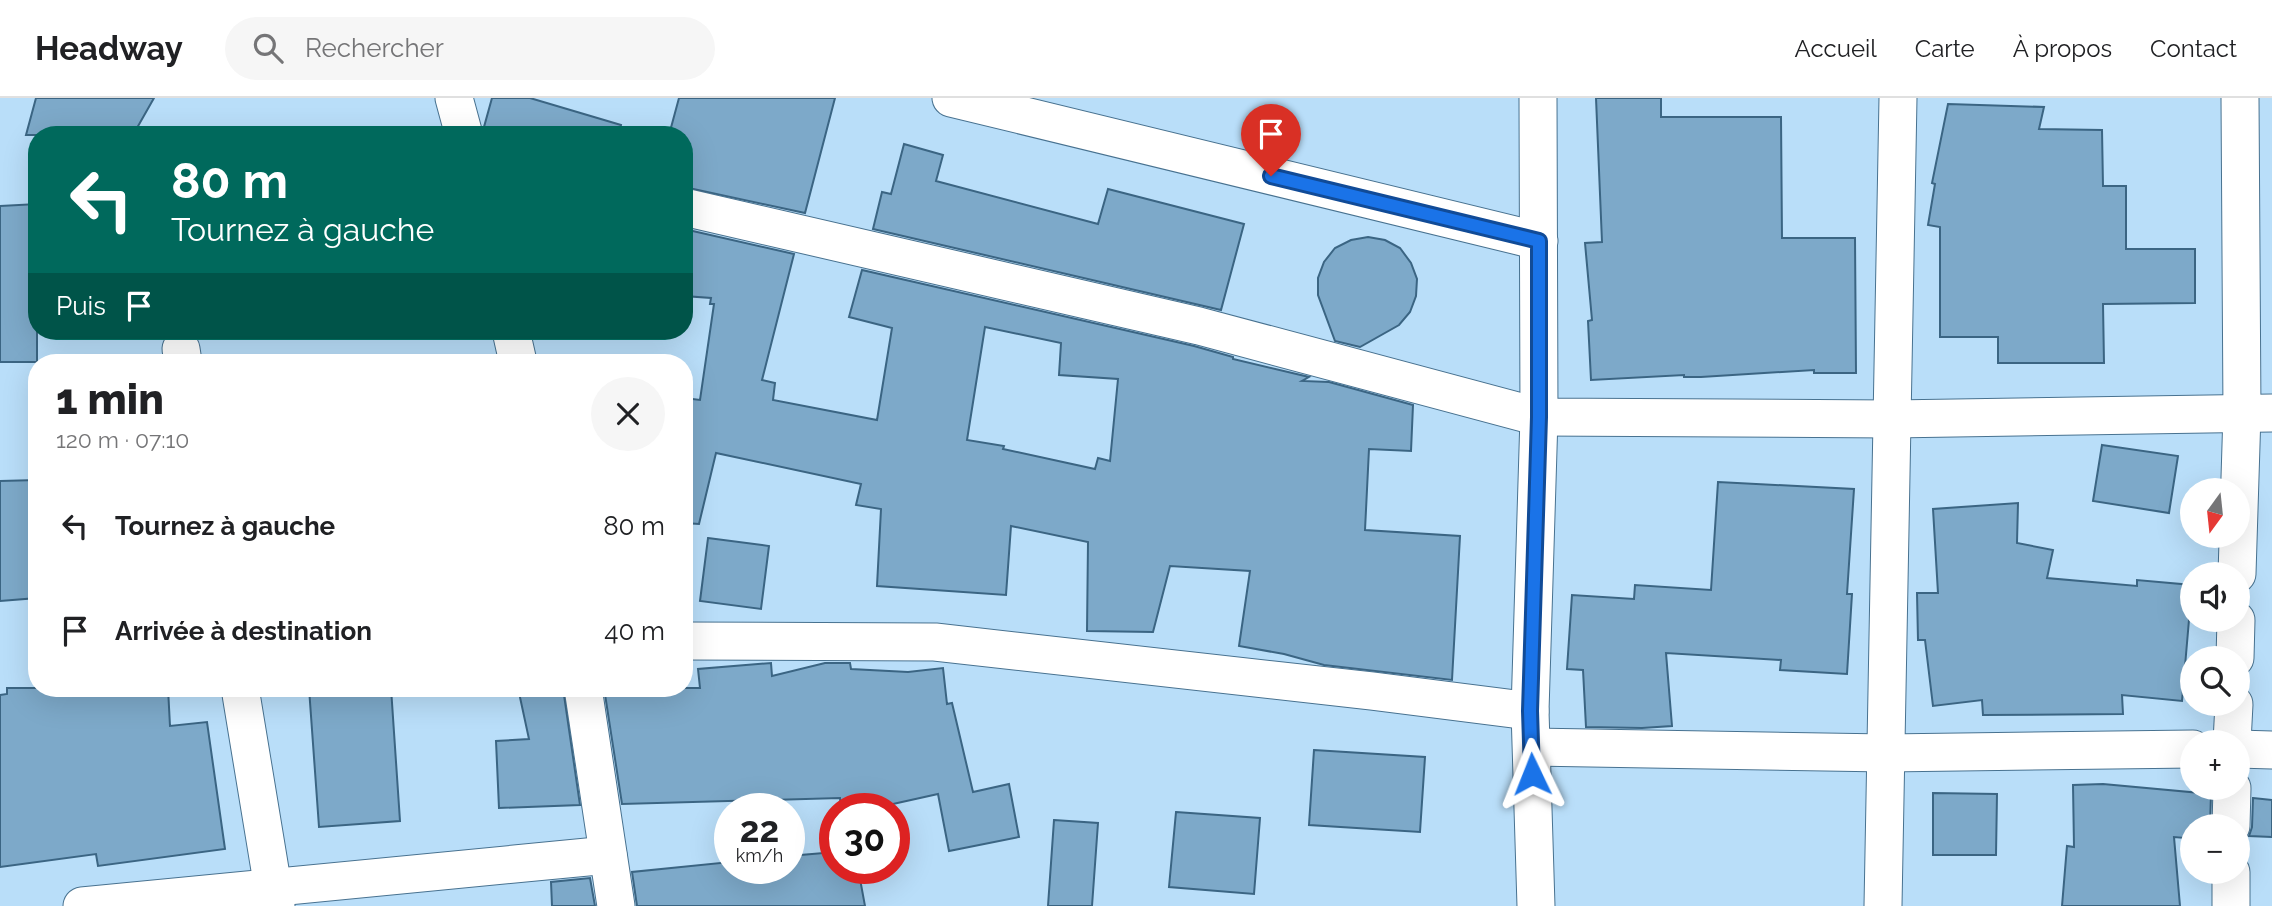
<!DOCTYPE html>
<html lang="fr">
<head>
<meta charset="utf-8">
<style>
  :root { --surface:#fff; --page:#f6f6f6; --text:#202124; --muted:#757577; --line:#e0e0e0 }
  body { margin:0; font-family:Raleway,sans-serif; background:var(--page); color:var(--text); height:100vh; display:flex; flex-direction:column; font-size:26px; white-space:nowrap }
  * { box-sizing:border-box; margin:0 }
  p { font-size:23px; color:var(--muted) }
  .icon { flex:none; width:38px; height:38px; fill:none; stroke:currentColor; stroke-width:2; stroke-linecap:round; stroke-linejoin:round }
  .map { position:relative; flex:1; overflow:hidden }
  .sheet { position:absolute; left:28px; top:256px; width:665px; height:343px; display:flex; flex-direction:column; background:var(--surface); border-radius:28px; box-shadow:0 7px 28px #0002 }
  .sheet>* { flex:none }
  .hud { position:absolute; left:28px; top:28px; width:665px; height:214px; border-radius:28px; box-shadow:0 7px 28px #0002; background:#00695c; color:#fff; overflow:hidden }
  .needle { width:46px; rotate:195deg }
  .fabs { position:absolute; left:2180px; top:380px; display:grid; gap:14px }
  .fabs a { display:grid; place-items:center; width:70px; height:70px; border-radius:50%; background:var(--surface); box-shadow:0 7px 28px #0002; font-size:35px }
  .speed { position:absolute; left:714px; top:695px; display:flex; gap:14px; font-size:35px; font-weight:700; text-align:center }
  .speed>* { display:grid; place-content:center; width:91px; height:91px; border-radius:50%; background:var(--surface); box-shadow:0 7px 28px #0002; line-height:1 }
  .speed small { font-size:18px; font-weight:400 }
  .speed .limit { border:10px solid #d22; background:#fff; color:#111 }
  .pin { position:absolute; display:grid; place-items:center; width:60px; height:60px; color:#fff; margin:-72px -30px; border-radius:50% 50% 50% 0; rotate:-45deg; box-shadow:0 0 7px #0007 }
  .pin .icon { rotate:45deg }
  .me { position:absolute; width:77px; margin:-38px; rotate:358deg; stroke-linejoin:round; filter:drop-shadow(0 0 5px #0008) }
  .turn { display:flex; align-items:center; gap:24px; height:147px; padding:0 28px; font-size:32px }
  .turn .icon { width:91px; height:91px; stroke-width:2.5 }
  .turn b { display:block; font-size:49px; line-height:60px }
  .then { display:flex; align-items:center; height:66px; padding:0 28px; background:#0003; gap:14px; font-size:26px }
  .round { display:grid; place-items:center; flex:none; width:74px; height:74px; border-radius:37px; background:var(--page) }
  .summary { display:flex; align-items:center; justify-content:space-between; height:119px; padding:0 28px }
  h1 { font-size:42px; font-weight:800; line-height:52px }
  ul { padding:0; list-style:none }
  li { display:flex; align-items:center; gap:21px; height:105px; padding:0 28px }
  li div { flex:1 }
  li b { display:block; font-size:26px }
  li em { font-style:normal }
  header { display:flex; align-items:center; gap:42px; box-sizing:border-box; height:98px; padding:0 35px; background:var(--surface); border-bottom:2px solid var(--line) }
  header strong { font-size:33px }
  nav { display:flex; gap:38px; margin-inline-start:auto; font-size:24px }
  .search { width:490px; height:63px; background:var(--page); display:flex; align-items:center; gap:18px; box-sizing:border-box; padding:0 24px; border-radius:38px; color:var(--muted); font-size:26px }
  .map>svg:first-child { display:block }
  .building { fill:#7da9c9; stroke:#3b6583; stroke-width:2; fill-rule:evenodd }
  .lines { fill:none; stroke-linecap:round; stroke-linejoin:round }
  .street-casing { stroke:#487290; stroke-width:39 }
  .street { stroke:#fff; stroke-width:37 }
  .route-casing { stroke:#114b97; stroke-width:18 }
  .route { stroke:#1a73e8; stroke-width:12 }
</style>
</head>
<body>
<header>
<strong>Headway</strong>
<div class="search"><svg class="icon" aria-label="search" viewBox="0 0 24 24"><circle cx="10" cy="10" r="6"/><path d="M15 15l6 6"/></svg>Rechercher</div>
<nav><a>Accueil</a><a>Carte</a><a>À propos</a><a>Contact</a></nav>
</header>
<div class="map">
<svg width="2272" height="808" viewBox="0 0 2272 808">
  <rect width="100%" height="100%" fill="#b9def9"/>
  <!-- building -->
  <g class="building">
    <path d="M36,0H154L133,37H26Z"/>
    <path d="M492,0H530L621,27L619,37H484V29Z"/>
    <path d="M679,0H835L805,115L684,89V37H669Z"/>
    <path d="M1596,0H1661V19H1781L1782,140H1855L1856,275H1814V272L1701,279H1684V277L1591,282L1588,223L1592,222L1585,145L1602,144Z"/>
    <path d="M1948,6L2044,9L2039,31L2102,32L2103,88H2126V151H2195V205L2103,206L2104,265H1998V239H1940V129L1928,127L1935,86L1932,85Z"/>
    <path d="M904,46L943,57L936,83L1098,126L1108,91L1244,126L1221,212L873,131L882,94L891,96Z"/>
    <path d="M37,106V264H0V108Z"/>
    <path d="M684,131L794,156L762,282L775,285L773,302L877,322L892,230L849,219L862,172L1194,248L1233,259V261L1309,279L1302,283L1329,284L1413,307L1411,353L1369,351L1365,432L1460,438L1452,582L1324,567L1284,556L1239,548L1250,473L1170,468L1153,534L1087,533L1088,444L1011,428L1006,497L877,488L881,411L856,407L861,386L716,355L699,426L684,425V300L700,302L714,206H710L711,200L684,198ZM985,229L1061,245L1059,277L1118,281L1110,363L1098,360L1095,371L1003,351L1004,348L967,342Z"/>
    <path d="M1368,139L1385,142L1400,150L1411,165L1417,181L1416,198L1410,214L1399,227L1360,249L1335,243L1318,197V180L1324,164L1335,150L1351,142Z"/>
    <path d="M2102,347L2178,358L2169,415L2093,403Z"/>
    <path d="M37,382V500L0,503V383Z"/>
    <path d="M1718,384L1854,391L1847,496H1852L1847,576L1780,572L1781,562L1666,555L1672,628L1642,630L1586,629L1583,572L1567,571L1572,497L1634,501L1635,487L1711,492Z"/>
    <path d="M2018,405L2017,445L2053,452L2047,480L2137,488V482L2192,487L2182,603L2122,597L2123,616L1983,617L1982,602L1933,608L1925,542H1918L1917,495H1938L1933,411Z"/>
    <path d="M708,440L769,448L761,511L700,503Z"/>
    <path d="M771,565L772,578L825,565H850L851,571L908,574L943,570L947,606L952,605L973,694L1009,686L1019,739L949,753L938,696L875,710H841L840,700L622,706L604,590H700L698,571Z"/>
    <path d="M7,590H168L170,628L207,624L225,751L98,768L96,756L0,769V597L7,596Z"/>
    <path d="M309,590H391L400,723L319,729Z"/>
    <path d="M518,590H563L580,707L499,710L496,643L529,641Z"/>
    <path d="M1314,652L1425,659L1420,734L1309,727Z"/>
    <path d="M2103,686L2211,696L2210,728H2193V734H2186L2185,740L2174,739L2180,808H2062L2067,748L2074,749L2073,687Z"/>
    <path d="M1933,695L1997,696L1996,757H1933Z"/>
    <path d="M2253,700L2272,702V739L2249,738L2252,729Z"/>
    <path d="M1176,714L1260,720L1254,796L1169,789Z"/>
    <path d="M1054,722L1098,725L1092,808H1048Z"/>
    <path d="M835,754V770H858L865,808H637L632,774L730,764V770H789V758Z"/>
    <path d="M590,780L595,808H552L551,784Z"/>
  </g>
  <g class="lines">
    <!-- street casing -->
    <g class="street-casing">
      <g id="street">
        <path d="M454,0L464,37"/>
        <path d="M951,0L1539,143"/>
        <path d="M684,109L1199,228L1539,319L1892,321L2272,315"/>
        <path d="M511,233L518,264"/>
        <path d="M181,251L183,264"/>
        <path d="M2237,476L2242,315L2240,0"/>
        <path d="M684,543L935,544L1372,593L1530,613"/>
        <path d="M2235,560L2236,522"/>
        <path d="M240,590L276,808"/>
        <path d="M583,590L616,808"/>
        <path d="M2232,644L2234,606"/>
        <path d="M1532,649L1886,655L2193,651"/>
        <path d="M2238,651L2272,652"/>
        <path d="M2231,728L2232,690"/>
        <path d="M82,808L608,757"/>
        <path d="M1536,808L1530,613L1539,319L1538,0"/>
        <path d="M1883,808L1898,0"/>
        <path d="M2231,808V774"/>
      </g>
    </g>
    <!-- street -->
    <use href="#street" class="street"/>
  </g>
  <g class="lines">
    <!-- route casing -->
    <g class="route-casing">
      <path id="route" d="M1271,78L1539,143V319L1530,613L1532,676"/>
    </g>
    <!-- route -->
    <use href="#route" class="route"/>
  </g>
</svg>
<div class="fabs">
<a><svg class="needle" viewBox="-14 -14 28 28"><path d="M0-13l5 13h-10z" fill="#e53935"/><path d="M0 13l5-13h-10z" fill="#757577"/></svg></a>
<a><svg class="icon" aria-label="sound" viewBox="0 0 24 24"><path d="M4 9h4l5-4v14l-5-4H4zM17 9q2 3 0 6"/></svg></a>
<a><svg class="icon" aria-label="search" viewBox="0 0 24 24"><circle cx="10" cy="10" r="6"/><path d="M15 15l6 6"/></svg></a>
<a>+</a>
<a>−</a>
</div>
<div class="speed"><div>22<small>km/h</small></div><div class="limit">30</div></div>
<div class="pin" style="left:1271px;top:78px;background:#d93025"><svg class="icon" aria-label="arrive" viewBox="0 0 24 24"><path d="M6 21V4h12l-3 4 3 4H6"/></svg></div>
<svg class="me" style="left:1532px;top:676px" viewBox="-20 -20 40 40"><path d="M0-17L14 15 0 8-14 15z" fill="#1a73e8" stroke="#fff" stroke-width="4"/></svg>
<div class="hud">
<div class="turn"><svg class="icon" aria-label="left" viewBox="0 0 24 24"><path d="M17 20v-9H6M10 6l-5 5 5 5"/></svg><div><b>80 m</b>Tournez à gauche</div></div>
<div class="then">Puis<svg class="icon" aria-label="arrive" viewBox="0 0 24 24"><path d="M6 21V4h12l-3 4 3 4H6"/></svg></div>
</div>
<section class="sheet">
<div class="summary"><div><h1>1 min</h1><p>120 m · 07:10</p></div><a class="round"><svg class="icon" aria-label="close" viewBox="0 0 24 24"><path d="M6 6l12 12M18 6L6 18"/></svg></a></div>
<ul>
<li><svg class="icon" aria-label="left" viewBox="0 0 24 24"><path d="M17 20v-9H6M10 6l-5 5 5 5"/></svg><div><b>Tournez à gauche</b></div><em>80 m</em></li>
<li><svg class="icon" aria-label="arrive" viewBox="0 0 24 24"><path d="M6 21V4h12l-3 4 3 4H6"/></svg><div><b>Arrivée à destination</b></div><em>40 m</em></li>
</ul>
</section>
</div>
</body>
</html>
